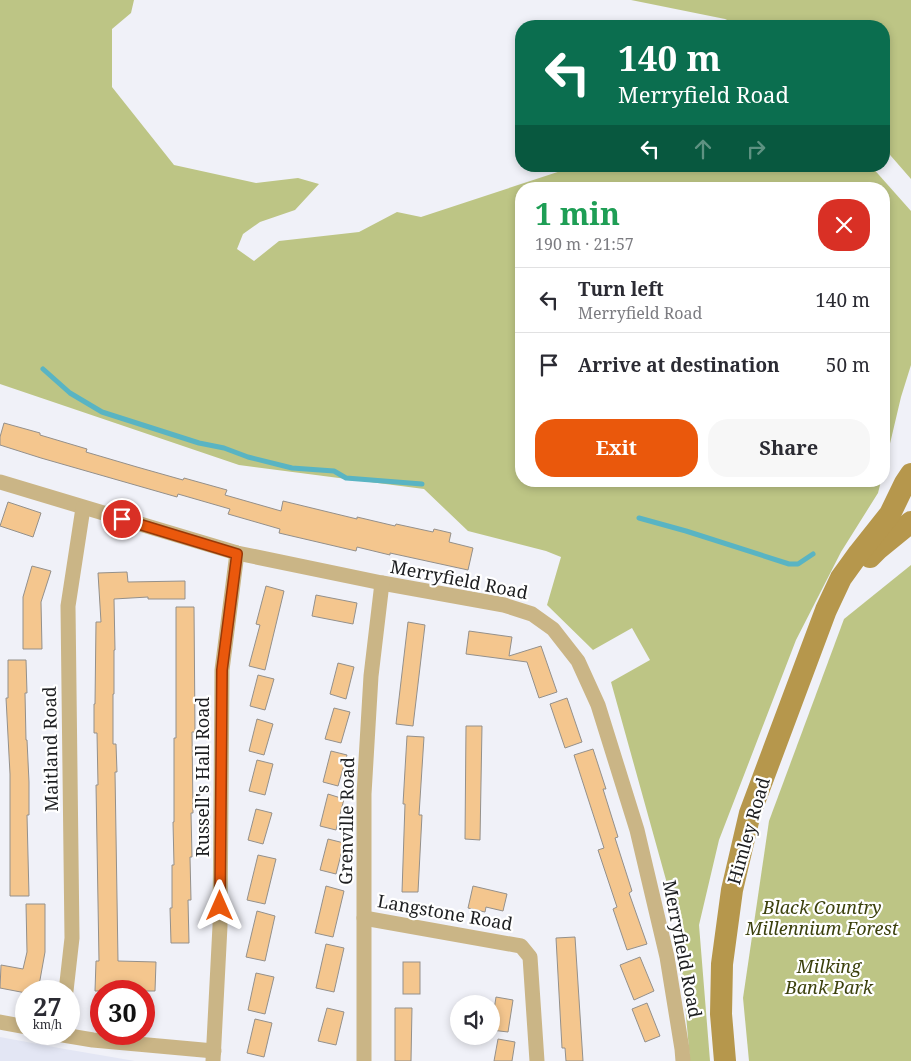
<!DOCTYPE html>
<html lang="en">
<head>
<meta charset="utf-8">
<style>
  :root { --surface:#fff; --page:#f7f7f7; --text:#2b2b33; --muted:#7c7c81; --line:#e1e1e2; --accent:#ea580c }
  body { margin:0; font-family:"Noto Serif",serif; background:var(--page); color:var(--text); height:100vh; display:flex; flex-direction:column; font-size:19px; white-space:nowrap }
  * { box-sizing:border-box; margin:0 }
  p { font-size:16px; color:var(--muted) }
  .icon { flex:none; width:28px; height:28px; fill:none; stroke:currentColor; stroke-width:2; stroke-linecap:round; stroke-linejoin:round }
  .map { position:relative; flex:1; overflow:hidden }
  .sheet { position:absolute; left:515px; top:182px; width:375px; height:305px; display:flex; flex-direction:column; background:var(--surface); border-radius:20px; box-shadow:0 2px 8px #0003 }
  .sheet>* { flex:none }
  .hud { position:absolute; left:515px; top:20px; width:375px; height:152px; border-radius:20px; box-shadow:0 2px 8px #0003; background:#0b6e4f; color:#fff; overflow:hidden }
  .controls { position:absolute; left:450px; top:995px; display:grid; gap:10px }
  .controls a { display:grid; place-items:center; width:50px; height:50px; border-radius:50%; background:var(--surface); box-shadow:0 2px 8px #0003; font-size:25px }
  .speed { position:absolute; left:15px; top:980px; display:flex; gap:10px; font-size:25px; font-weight:700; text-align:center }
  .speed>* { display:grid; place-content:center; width:65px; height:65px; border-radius:50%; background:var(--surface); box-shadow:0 2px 8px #0003; line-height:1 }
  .speed small { font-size:12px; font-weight:400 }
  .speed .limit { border:8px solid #d22; background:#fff; color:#111 }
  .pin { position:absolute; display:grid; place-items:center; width:42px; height:42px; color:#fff; margin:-21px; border:2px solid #fff; border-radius:50%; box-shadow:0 1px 5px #0007 }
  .me { position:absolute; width:55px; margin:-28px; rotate:0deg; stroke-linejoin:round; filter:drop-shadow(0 0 4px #0008) }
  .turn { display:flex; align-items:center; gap:18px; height:105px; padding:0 20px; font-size:22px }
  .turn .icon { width:65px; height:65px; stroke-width:2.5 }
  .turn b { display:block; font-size:35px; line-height:42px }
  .lanes { display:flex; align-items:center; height:48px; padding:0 20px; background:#0003; justify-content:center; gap:25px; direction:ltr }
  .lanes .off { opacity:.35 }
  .round { display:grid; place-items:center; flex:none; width:52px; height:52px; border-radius:20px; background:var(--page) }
  .head { display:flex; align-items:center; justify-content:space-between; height:85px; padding:0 20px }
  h1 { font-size:30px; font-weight:700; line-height:38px; color:#1e9e55 }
  .primary-button { display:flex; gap:10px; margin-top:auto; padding:10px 20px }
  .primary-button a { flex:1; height:58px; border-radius:20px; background:var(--accent); color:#fff; font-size:20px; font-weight:700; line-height:58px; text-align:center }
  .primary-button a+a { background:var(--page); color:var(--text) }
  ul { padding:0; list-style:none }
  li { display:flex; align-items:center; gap:15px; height:65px; padding:0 20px; border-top:1px solid var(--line) }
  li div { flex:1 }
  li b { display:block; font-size:19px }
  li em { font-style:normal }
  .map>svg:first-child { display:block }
  .built { fill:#e3e6f4 }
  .green { fill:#bdc585 }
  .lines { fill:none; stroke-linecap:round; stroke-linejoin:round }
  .stream { stroke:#59b4c3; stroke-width:5 }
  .building { fill:#f4c68e; stroke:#94908b }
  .minor { stroke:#cab586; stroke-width:15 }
  .secondary { stroke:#b6974c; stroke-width:22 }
  .route-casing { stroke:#983908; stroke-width:12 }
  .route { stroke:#ea580c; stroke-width:9 }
  .labels { text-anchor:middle; stroke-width:4.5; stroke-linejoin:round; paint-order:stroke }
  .street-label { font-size:18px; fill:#1d1e20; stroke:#fff }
  .park-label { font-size:18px; font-style:italic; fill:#3c410d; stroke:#fff }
</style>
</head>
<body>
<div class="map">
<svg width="911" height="1061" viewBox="0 0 911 1061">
  <rect width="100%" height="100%" fill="#f0f1f8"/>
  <!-- built -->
  <path class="built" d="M0,1037L59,1048L135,1061H0Z"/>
  <!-- green -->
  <g class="green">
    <path d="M0,0H134L131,13L112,29V87L174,165L256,183L298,178L319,184L295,210L260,222L243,234L237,249L254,261L279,241L359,232L397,212L421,217L576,166H871L911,211V365L901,397L884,469V189H521V481H881L878,493L841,552L796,640L719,840L699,925L710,1061H690L678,923L611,682L650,660L632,628L593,650L547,605L561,557L546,551L468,531L424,489L239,465L0,384Z"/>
    <path d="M631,0H911V179L884,148V26H740L725,19Z"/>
    <path d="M911,565V1061H749L743,998L769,821L844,619Z"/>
  </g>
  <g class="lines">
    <!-- stream -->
    <g class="stream">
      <path d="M43,369L70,393L102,412L199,443L224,448L248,457L292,468L334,471L346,478L422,484"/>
      <path d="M639,518L686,531L789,564H798L813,554"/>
    </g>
  </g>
  <!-- building -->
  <g class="building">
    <path d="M4,423L40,433V435L87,449L86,452L137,467L183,480L184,478L227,490L225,495L281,511L283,501L357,519V517L395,526L396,524L433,532L434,529L451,533L449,542L473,548L468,570L390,553V555L357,547L356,551L279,533L280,529L228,514L230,509L178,494L177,497L41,458L0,445V437Z"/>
    <path d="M8,502L41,513L33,537L0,526Z"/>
    <path d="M32,566L51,571L41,602L42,649H23V597Z"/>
    <path d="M127,572L128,582L185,581V599H148V597L114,599L115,650H114V694H113V744H116L117,772H115L118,961L156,962L155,991H95L96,961H99L96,785H98L97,733H94V704H95L96,622H101L98,573Z"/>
    <path d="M266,586L284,591L265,670L249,666L260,625L256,624Z"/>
    <path d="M316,595L357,603L353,624L312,616Z"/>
    <path d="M176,607H194L195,732H192L193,813H191L192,857H190L191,900H188L189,943H171L170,908H172V865H174L173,822H174V738H176Z"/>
    <path d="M408,622L425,625L413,726L396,724Z"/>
    <path d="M469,631L512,637L509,656L541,646L557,692L539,698L527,662L466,654Z"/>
    <path d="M8,660H26L27,693H25L26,740H27L29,782V815H27L29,896H10V774L6,698H8Z"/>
    <path d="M338,663L354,667L346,699L330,694Z"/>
    <path d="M258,675L274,679L265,710L250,706Z"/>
    <path d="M567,698L582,742L565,748L550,704Z"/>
    <path d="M334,708L350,712L341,743L325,739Z"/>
    <path d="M257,719L273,724L264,755L249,751Z"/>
    <path d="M466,726H482L480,840L465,839Z"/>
    <path d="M407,736L424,737L419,815H422L418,892H402L405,804H403Z"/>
    <path d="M593,749L606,789H603L618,837L615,838L632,891L629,893L647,944L627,950L613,909L617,907L598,850L604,848L574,755Z"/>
    <path d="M331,751L347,755L338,786L323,782Z"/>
    <path d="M257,760L273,764L265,795L249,791Z"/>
    <path d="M328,794L344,799L336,830L320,826Z"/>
    <path d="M256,809L272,813L263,844L248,840Z"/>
    <path d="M328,839L344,843L336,874L320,870Z"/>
    <path d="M258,855L276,859L265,904L247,900Z"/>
    <path d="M326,886L344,891L333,937L315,933Z"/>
    <path d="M473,886L507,894L503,911L486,907L485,912L468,908Z"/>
    <path d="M26,904H45V952L38,991H26V993L0,988L1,965L23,969L27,952Z"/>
    <path d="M257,911L275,916L265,961L246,957Z"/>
    <path d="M575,937L583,1061H566L565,1048H562L556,938Z"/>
    <path d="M326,944L344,948L334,992L316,988Z"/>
    <path d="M640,957L654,991L634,1000L620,965Z"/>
    <rect x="403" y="962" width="17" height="32"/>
    <path d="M256,973L274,977L265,1014L248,1010Z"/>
    <path d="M496,997L513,1000L508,1032L491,1030Z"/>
    <path d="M647,1003L660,1036L645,1042L632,1009Z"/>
    <path d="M327,1008L344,1012L336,1045L318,1041Z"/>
    <path d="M395,1008H412L411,1061H395Z"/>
    <path d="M255,1019L272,1023L264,1057L247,1053Z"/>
    <path d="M498,1039L515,1042L512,1061H494Z"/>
  </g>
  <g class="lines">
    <!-- minor -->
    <g class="minor">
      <path d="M0,482L237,553L382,583L504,605L532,614L553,629L578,661L598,705L637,830L667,957L682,1049L683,1061"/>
      <path d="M364,918L521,946L530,957L537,1061"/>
      <path d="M66,991L72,938L68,606L83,508"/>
      <path d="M0,1022L26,1027"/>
      <path d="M57,1034L93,1040L214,1051"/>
      <path d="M213,1061L220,926L222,670L237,553"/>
      <path d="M364,1061V794L371,676L382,583"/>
    </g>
    <!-- secondary -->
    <g class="secondary">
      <path d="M870,557L878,549L911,522"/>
      <path d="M725,1061L721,1014L722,964L732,890L750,813L826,610L841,578L859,553L890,514L905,483L911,474"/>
    </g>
  </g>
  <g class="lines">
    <!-- route casing -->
    <g class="route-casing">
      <path id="route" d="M122,519L237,554L222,670L220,906"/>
    </g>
    <!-- route -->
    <use href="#route" class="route"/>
  </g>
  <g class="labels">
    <!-- street labels -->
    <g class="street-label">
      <text transform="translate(459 580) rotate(11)" y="6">Merryfield Road</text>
      <text transform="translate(51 749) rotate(-91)" y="6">Maitland Road</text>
      <text transform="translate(203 777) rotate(-90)" y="6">Russell's Hall Road</text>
      <text transform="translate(347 821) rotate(-89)" y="6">Grenville Road</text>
      <text transform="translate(749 831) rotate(-74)" y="6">Himley Road</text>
      <text transform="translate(445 913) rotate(10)" y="6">Langstone Road</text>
      <text transform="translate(682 949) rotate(79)" y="6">Merryfield Road</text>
    </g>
    <!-- park labels -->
    <g class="park-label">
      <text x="822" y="914">Black Country<tspan x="822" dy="21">Millennium Forest</tspan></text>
      <text x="829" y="973">Milking<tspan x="829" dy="21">Bank Park</tspan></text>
    </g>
  </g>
</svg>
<div class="controls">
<a><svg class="icon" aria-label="sound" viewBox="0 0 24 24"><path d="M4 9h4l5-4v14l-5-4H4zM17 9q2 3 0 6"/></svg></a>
</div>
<div class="speed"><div>27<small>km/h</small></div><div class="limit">30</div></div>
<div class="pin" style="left:122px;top:519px;background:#d93025"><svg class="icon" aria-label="arrive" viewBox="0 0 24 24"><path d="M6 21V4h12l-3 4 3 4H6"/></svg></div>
<svg class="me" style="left:220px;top:906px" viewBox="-20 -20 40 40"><path d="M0-17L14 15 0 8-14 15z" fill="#ea580c" stroke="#fff" stroke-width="4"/></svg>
<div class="hud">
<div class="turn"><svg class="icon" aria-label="left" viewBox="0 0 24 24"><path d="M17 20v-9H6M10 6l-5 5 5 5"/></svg><div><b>140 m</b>Merryfield Road</div></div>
<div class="lanes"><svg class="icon" aria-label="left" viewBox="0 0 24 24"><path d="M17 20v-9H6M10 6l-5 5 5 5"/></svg><svg class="icon off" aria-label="ahead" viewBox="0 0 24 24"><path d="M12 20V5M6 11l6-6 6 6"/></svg><svg class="icon off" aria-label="right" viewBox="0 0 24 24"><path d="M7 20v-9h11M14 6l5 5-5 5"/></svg></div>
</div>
<section class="sheet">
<div class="head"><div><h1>1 min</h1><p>190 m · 21:57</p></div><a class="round" style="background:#d93025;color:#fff"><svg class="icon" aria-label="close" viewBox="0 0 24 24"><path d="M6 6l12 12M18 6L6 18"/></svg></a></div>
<ul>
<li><svg class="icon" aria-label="left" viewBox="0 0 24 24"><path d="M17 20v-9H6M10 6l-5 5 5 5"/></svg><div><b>Turn left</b><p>Merryfield Road</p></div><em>140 m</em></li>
<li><svg class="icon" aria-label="arrive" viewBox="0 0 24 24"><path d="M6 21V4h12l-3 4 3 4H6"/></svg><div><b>Arrive at destination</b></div><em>50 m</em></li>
</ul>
<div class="primary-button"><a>Exit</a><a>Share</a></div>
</section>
</div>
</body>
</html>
